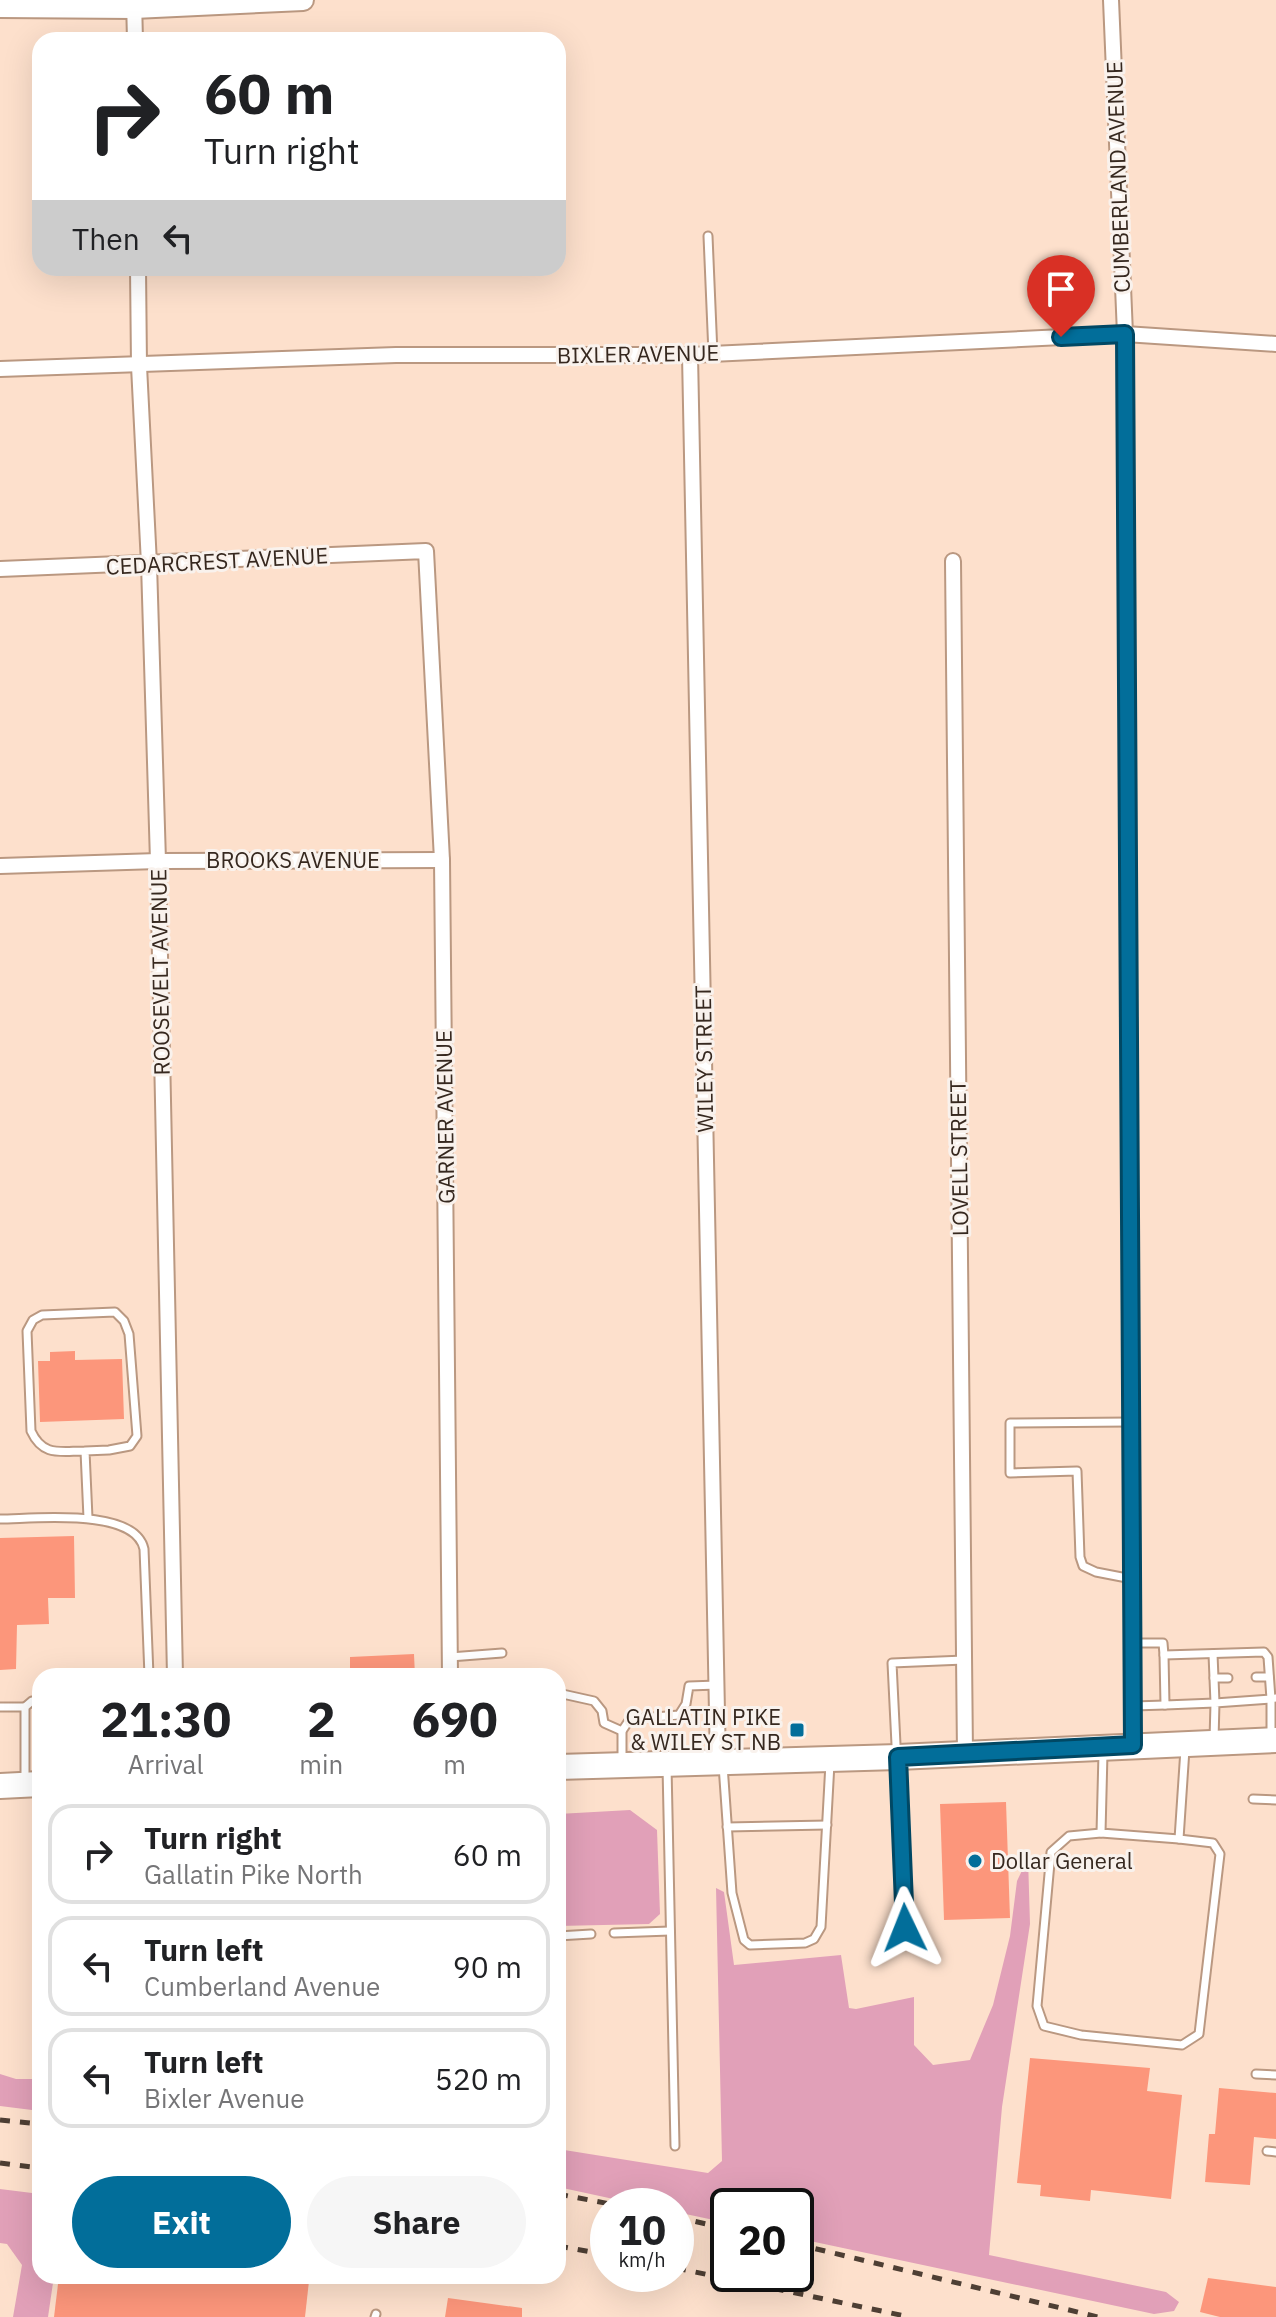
<!DOCTYPE html>
<html lang="en">
<head>
<meta charset="utf-8">
<style>
  :root { --surface:#fff; --page:#f6f6f6; --text:#202124; --muted:#757577; --line:#e0e0e0; --accent:#026e9a }
  body { margin:0; font-family:"IBM Plex Sans",sans-serif; background:var(--page); color:var(--text); height:100vh; display:flex; flex-direction:column; font-size:30px; white-space:nowrap }
  * { box-sizing:border-box; margin:0 }
  p { font-size:26px; color:var(--muted) }
  .icon { flex:none; width:44px; height:44px; fill:none; stroke:currentColor; stroke-width:2; stroke-linecap:round; stroke-linejoin:round }
  .map { position:relative; flex:1; overflow:hidden }
  .drawer { position:absolute; left:32px; top:1668px; width:534px; height:616px; display:flex; flex-direction:column; background:var(--surface); border-radius:24px; box-shadow:0 8px 32px #0002 }
  .drawer>* { flex:none }
  .top-card { position:absolute; left:32px; top:32px; width:534px; height:244px; border-radius:24px; box-shadow:0 8px 32px #0002; background:#fff; color:var(--text); overflow:hidden }
  .speed { position:absolute; left:590px; top:2188px; display:flex; gap:16px; font-size:40px; font-weight:700; text-align:center }
  .speed>* { display:grid; place-content:center; width:104px; height:104px; border-radius:50%; background:var(--surface); box-shadow:0 8px 32px #0002; line-height:1 }
  .speed small { font-size:20px; font-weight:400 }
  .speed .limit { border:4px solid #111; border-radius:12px; background:#fff; color:#111 }
  .pin { position:absolute; display:grid; place-items:center; width:68px; height:68px; color:#fff; margin:-82px -34px; border-radius:50% 50% 50% 0; rotate:-45deg; box-shadow:0 0 8px #0007 }
  .pin .icon { rotate:45deg }
  .me { position:absolute; width:88px; margin:-44px; rotate:358deg; stroke-linejoin:round; filter:drop-shadow(0 0 6px #0008) }
  .turn { display:flex; align-items:center; gap:28px; height:168px; padding:0 40px; font-size:36px }
  .turn .icon { width:104px; height:104px; stroke-width:2.5 }
  .turn b { display:block; font-size:56px; line-height:68px }
  .then { display:flex; align-items:center; height:76px; padding:0 40px; background:#0003; gap:16px; font-size:30px }
  .eta { display:flex; justify-content:space-evenly; align-items:center; height:136px; text-align:center }
  .eta b { font-size:48px; font-weight:700; line-height:56px }
  .cta { display:flex; gap:16px; margin-top:auto; padding:16px 40px }
  .cta a { flex:1; height:92px; border-radius:48px; background:var(--accent); color:#fff; font-size:32px; font-weight:700; line-height:92px; text-align:center }
  .cta a+a { background:var(--page); color:var(--text) }
  ul { padding:0; list-style:none }
  li { display:flex; align-items:center; gap:24px; height:100px; margin:0 16px 12px; padding:0 24px; border:4px solid var(--line); border-radius:24px }
  li div { flex:1 }
  li b { display:block; font-size:30px }
  li em { font-style:normal }
  .map>svg:first-child { display:block }
  .green { fill:#e1a0b8 }
  .building { fill:#fc967b }
  .lines { fill:none; stroke-linecap:round; stroke-linejoin:round }
  .lane-casing { stroke:#ba9881; stroke-width:11 }
  .street-casing { stroke:#ba9881; stroke-width:18 }
  .secondary-casing { stroke:#ba9881; stroke-width:24 }
  .primary-casing { stroke:#ba9881; stroke-width:28 }
  .lane { stroke:#fff; stroke-width:7 }
  .street { stroke:#fff; stroke-width:14 }
  .secondary { stroke:#fff; stroke-width:20 }
  .primary { stroke:#fff; stroke-width:24 }
  .rail { stroke:#4e3f34; stroke-width:5; stroke-dasharray:10 10; stroke-linecap:butt }
  .route-casing { stroke:#014864; stroke-width:20 }
  .route { stroke:#026e9a; stroke-width:14 }
  .poi-dot { fill:#026e9a; stroke:#f9f2ed; stroke-width:3 }
  .labels { text-anchor:middle; stroke-width:6; stroke-linejoin:round; paint-order:stroke }
  .street-label { font-size:22px; fill:#36281f; stroke:#f9f2ed }
  .poi-label { font-size:22px; fill:#36281f; stroke:#f9f2ed; text-anchor:end }
</style>
</head>
<body>
<div class="map">
<svg width="1276" height="2317" viewBox="0 0 1276 2317">
  <rect width="100%" height="100%" fill="#fde0cc"/>
  <!-- green -->
  <g class="green">
    <path d="M630,1810L657,1830L660,1914L649,1924L558,1926V1814Z"/>
    <path d="M1028,1858L1030,1924L1002,2107L989,2255L1166,2292L1179,2302L1174,2311L1154,2314L796,2238V2206H728V2223L676,2212V2206H646L558,2187V2149L708,2173L722,2161L716,1888L724,1892L734,1965L841,1955L849,2008L856,2009L914,1997V2045L933,2065L970,2060L993,2005L1010,1936L1017,1881Z"/>
    <path d="M0,2074L16,2079H40V2111L0,2106Z"/>
    <path d="M0,2189L40,2194V2276H54L48,2317H13L22,2265L7,2244L0,2243Z"/>
  </g>
  <!-- building -->
  <g class="building">
    <path d="M75,1351V1360L122,1359L124,1419L40,1422L38,1361H50V1352Z"/>
    <path d="M74,1536L75,1598H48L49,1624L17,1625L16,1669L0,1670V1538Z"/>
    <path d="M414,1654L415,1676H350V1657Z"/>
    <path d="M1006,1802L1010,1918L944,1920L940,1804Z"/>
    <path d="M1030,2058L1150,2068L1147,2091L1182,2095L1171,2199L1091,2190L1090,2201L1040,2196L1041,2185L1017,2183Z"/>
    <path d="M1219,2088L1276,2093V2139L1254,2137L1250,2185L1205,2182L1209,2134H1215Z"/>
    <path d="M59,2276H265L309,2281L305,2317H54Z"/>
    <path d="M1208,2278L1276,2287V2317H1220L1200,2312Z"/>
    <path d="M448,2298L522,2308V2317H445Z"/>
  </g>
  <g class="lines">
    <!-- lane casing -->
    <g class="lane-casing">
      <g id="lane">
        <path d="M708,236L713,354"/>
        <path d="M1130,1422L1010,1423V1473L1077,1471L1080,1557L1083,1566L1096,1572L1132,1579"/>
        <path d="M85,1451C60,1451 43,1457 31,1431L27,1331L33,1320L42,1315L115,1312L124,1321L129,1334L137,1436L130,1446L109,1450L85,1451L88,1518"/>
        <path d="M0,1519C33,1519 135,1507 144,1549L149,1676"/>
        <path d="M1133,1643H1163L1164,1655L1264,1652L1268,1657L1271,1699L1215,1703L1214,1740"/>
        <path d="M1164,1655L1165,1705L1215,1703L1213,1654"/>
        <path d="M450,1657L502,1653"/>
        <path d="M1256,1677H1269"/>
        <path d="M1214,1678H1228"/>
        <path d="M558,1693L594,1701L602,1711L604,1723L622,1731"/>
        <path d="M1133,1706L1165,1705"/>
        <path d="M0,1707H25"/>
        <path d="M1271,1735V1699L1276,1698"/>
        <path d="M1103,1753L1101,1833L1179,1839L1185,1749"/>
        <path d="M622,1761V1731L630,1719L679,1715L686,1704L689,1686L717,1685"/>
        <path d="M723,1765L732,1893L744,1940L750,1945L805,1943L814,1939L821,1927L830,1763"/>
        <path d="M667,1766L675,2146"/>
        <path d="M25,1779V1707L32,1701H40"/>
        <path d="M1253,1799L1276,1800"/>
        <path d="M727,1827L827,1825"/>
        <path d="M1101,1833L1069,1836L1051,1852L1037,2006L1044,2026L1081,2035L1182,2045L1199,2034L1220,1854L1213,1843L1179,1839"/>
        <path d="M905,1928L892,1663L964,1660"/>
        <path d="M614,1933L670,1931"/>
        <path d="M558,1936L591,1934"/>
        <path d="M1256,2074L1276,2075"/>
        <path d="M1267,2151L1276,2152"/>
        <path d="M375,2317L376,2314"/>
      </g>
    </g>
    <!-- street casing -->
    <g class="street-casing">
      <g id="street">
        <path d="M134,0L135,40"/>
        <path d="M1111,0L1125,334L1133,1745"/>
        <path d="M138,268L139,366L149,564L158,861L175,1676"/>
        <path d="M690,355L718,1763"/>
        <path d="M0,369L396,355H690L1125,334L1276,344"/>
        <path d="M953,561L965,1754"/>
        <path d="M0,569L426,551L442,860L450,1676"/>
        <path d="M0,866L158,861L442,860"/>
      </g>
    </g>
    <!-- secondary casing -->
    <g class="secondary-casing">
      <path id="secondary" d="M0,7L134,8L303,0"/>
    </g>
    <!-- primary casing -->
    <g class="primary-casing">
      <g id="primary">
        <path d="M558,1767L898,1757L1276,1740"/>
        <path d="M0,1786L40,1784"/>
      </g>
    </g>
    <!-- lane -->
    <use href="#lane" class="lane"/>
    <!-- street -->
    <use href="#street" class="street"/>
    <!-- secondary -->
    <use href="#secondary" class="secondary"/>
    <!-- primary -->
    <use href="#primary" class="primary"/>
    <!-- rail -->
    <g class="rail">
      <path d="M0,2120L40,2124"/>
      <path d="M0,2163L40,2168"/>
      <path d="M558,2194L621,2206"/>
      <path d="M676,2217L728,2229"/>
      <path d="M796,2244L1098,2317"/>
      <path d="M558,2246L608,2255"/>
      <path d="M676,2268L910,2317"/>
    </g>
  </g>
  <g class="lines">
    <!-- route casing -->
    <g class="route-casing">
      <path id="route" d="M905,1928L898,1757L1133,1745L1125,334L1061,337"/>
    </g>
    <!-- route -->
    <use href="#route" class="route"/>
  </g>
  <!-- markers -->
  <g class="poi-dot">
    <rect x="789" y="1722" width="16" height="16" rx="4"/>
    <circle cx="975" cy="1861" r="8"/>
  </g>
  <g class="labels">
    <!-- street labels -->
    <g class="street-label">
      <text transform="translate(1118 177) rotate(-92)" y="8">CUMBERLAND AVENUE</text>
      <text transform="translate(638 354) rotate(-1)" y="8">BIXLER AVENUE</text>
      <text transform="translate(217 561) rotate(-3)" y="8">CEDARCREST AVENUE</text>
      <text x="293" y="868">BROOKS AVENUE</text>
      <text transform="translate(160 972) rotate(-91)" y="8">ROOSEVELT AVENUE</text>
      <text transform="translate(704 1059) rotate(-91)" y="8">WILEY STREET</text>
      <text transform="translate(445 1117) rotate(-91)" y="8">GARNER AVENUE</text>
      <text transform="translate(959 1158) rotate(-91)" y="8">LOVELL STREET</text>
    </g>
    <!-- poi labels -->
    <g class="poi-label">
      <text x="781" y="1725">GALLATIN PIKE<tspan x="781" dy="25">&amp; WILEY ST NB</tspan></text>
      <text x="991" y="1869" text-anchor="start">Dollar General</text>
    </g>
  </g>
</svg>
<div class="speed"><div>10<small>km/h</small></div><div class="limit">20</div></div>
<div class="pin" style="left:1061px;top:337px;background:#d93025"><svg class="icon" aria-label="arrive" viewBox="0 0 24 24"><path d="M6 21V4h12l-3 4 3 4H6"/></svg></div>
<svg class="me" style="left:905px;top:1928px" viewBox="-20 -20 40 40"><path d="M0-17L14 15 0 8-14 15z" fill="#026e9a" stroke="#fff" stroke-width="4"/></svg>
<div class="top-card">
<div class="turn"><svg class="icon" aria-label="right" viewBox="0 0 24 24"><path d="M7 20v-9h11M14 6l5 5-5 5"/></svg><div><b>60 m</b>Turn right</div></div>
<div class="then">Then<svg class="icon" aria-label="left" viewBox="0 0 24 24"><path d="M17 20v-9H6M10 6l-5 5 5 5"/></svg></div>
</div>
<section class="drawer">
<div class="eta">
<div><b>21:30</b><p>Arrival</p></div>
<div><b>2</b><p>min</p></div>
<div><b>690</b><p>m</p></div>
</div>
<ul>
<li><svg class="icon" aria-label="right" viewBox="0 0 24 24"><path d="M7 20v-9h11M14 6l5 5-5 5"/></svg><div><b>Turn right</b><p>Gallatin Pike North</p></div><em>60 m</em></li>
<li><svg class="icon" aria-label="left" viewBox="0 0 24 24"><path d="M17 20v-9H6M10 6l-5 5 5 5"/></svg><div><b>Turn left</b><p>Cumberland Avenue</p></div><em>90 m</em></li>
<li><svg class="icon" aria-label="left" viewBox="0 0 24 24"><path d="M17 20v-9H6M10 6l-5 5 5 5"/></svg><div><b>Turn left</b><p>Bixler Avenue</p></div><em>520 m</em></li>
</ul>
<div class="cta"><a>Exit</a><a>Share</a></div>
</section>
</div>
</body>
</html>
